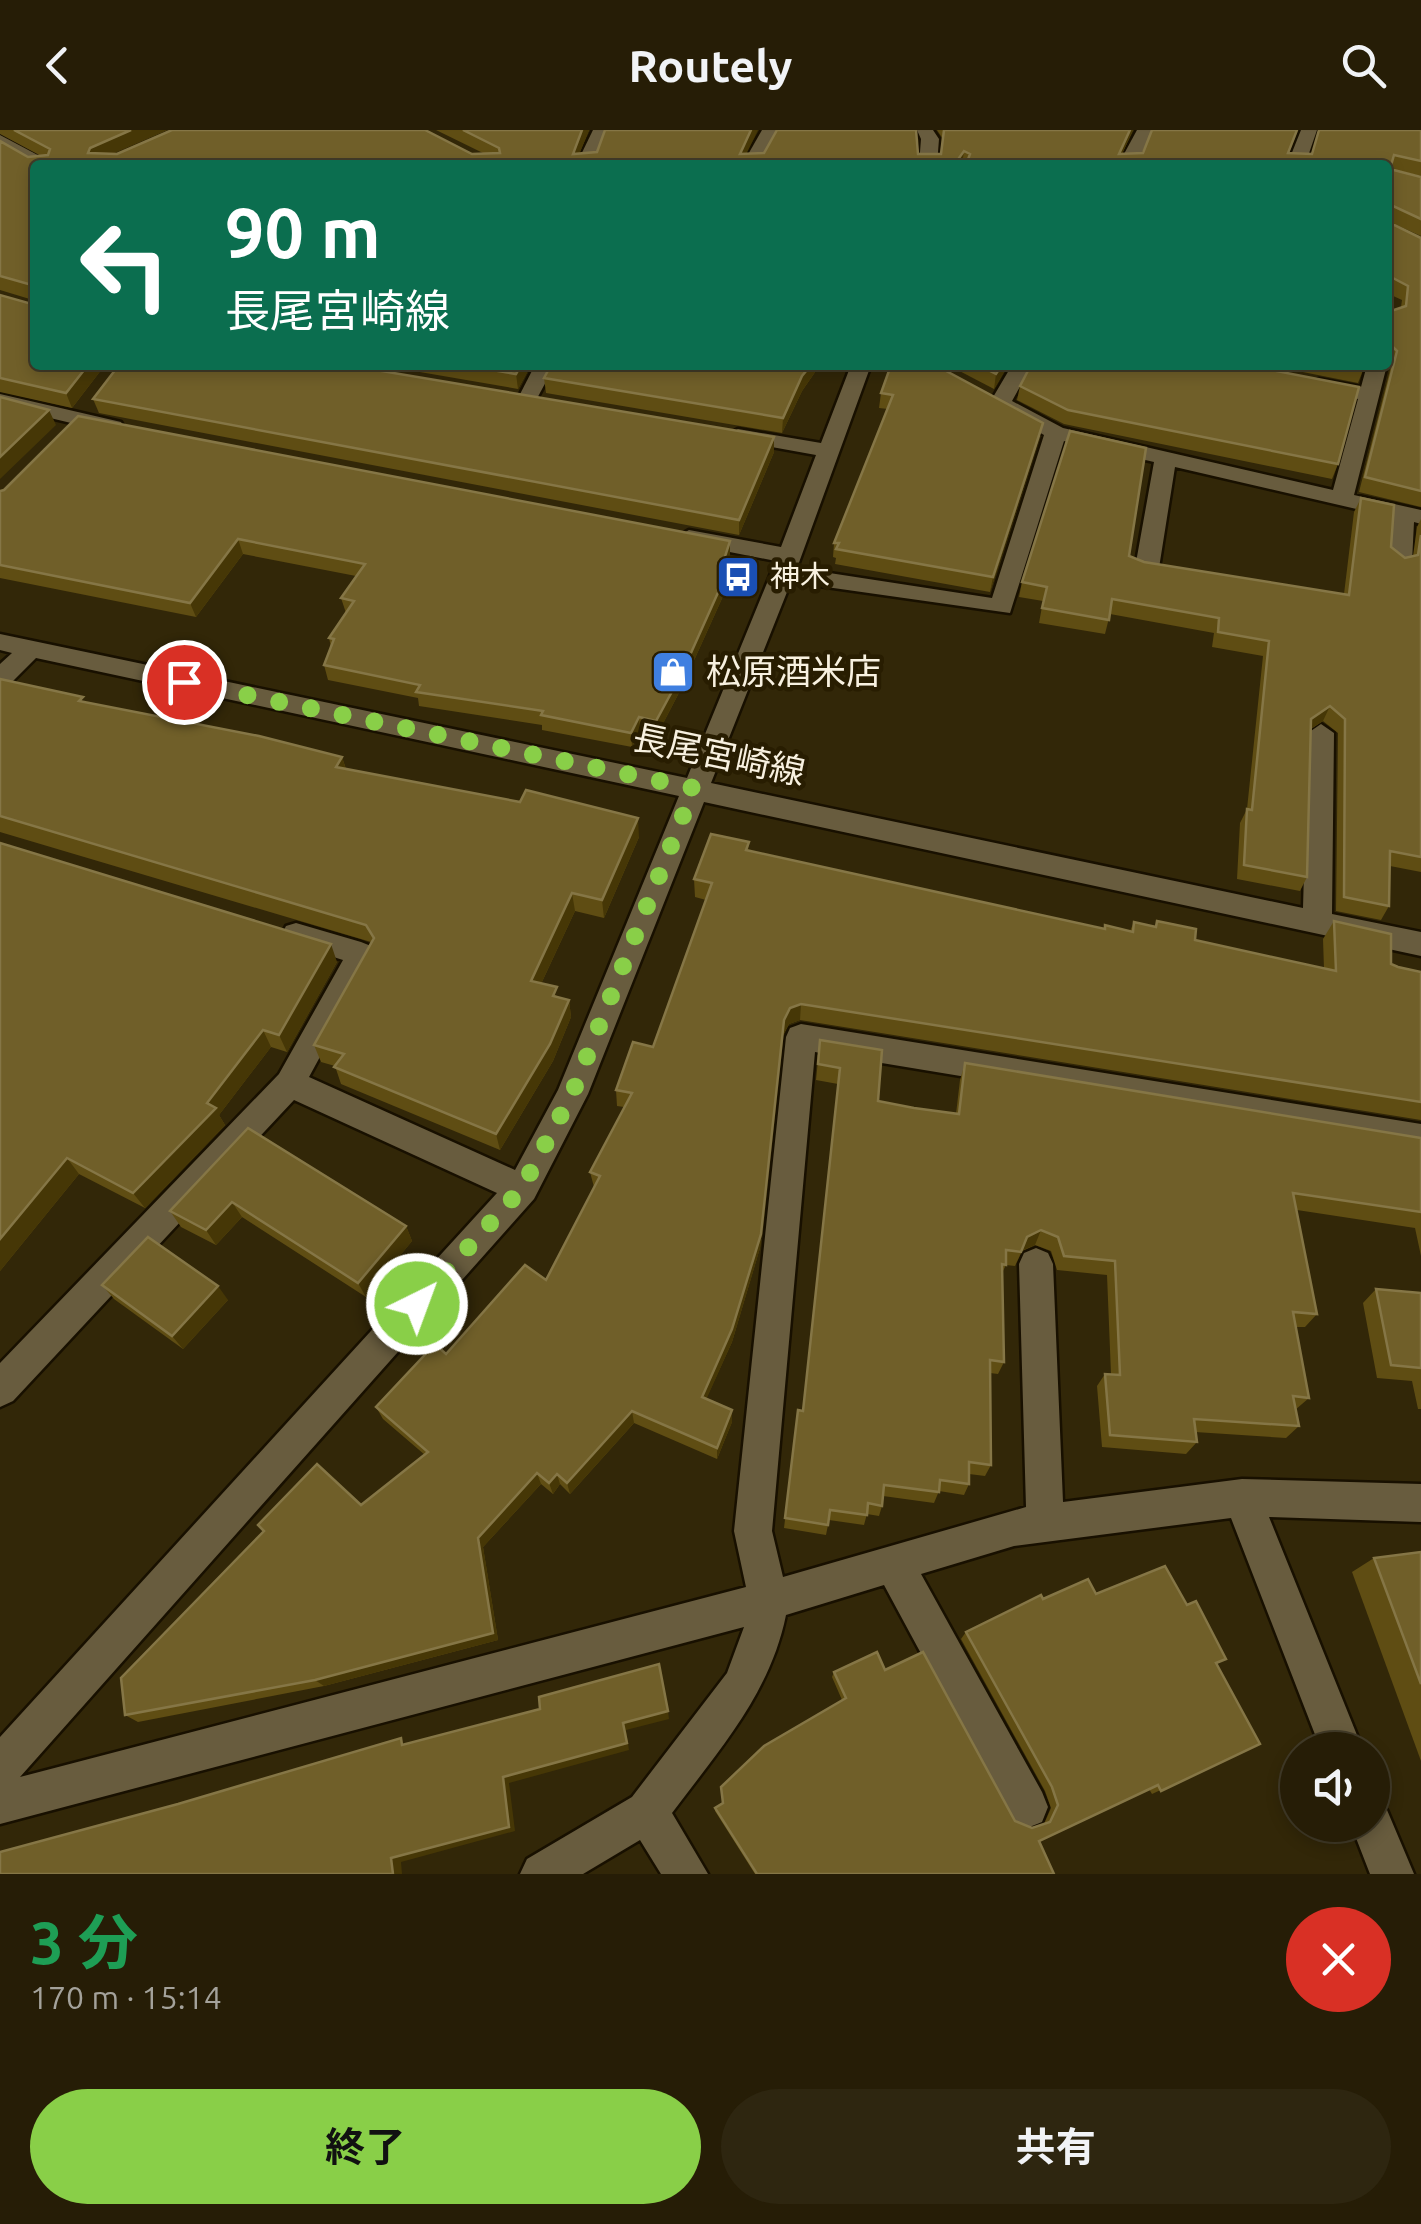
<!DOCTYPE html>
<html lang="ja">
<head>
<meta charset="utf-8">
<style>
  :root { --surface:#261d06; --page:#2e2610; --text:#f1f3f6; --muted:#a4a29b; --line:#423b28; --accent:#89cf48 }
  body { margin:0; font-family:Ubuntu,"Noto Sans JP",sans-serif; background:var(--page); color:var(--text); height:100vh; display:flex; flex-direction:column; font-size:38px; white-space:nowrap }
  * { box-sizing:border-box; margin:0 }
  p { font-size:32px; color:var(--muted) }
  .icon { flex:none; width:55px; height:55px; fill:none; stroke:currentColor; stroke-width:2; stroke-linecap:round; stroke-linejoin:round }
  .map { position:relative; height:1744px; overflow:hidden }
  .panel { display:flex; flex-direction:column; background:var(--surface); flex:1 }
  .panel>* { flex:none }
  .top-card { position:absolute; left:30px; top:30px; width:1362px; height:210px; border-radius:10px; box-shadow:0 5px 15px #0003,0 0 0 2px var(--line); background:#0b6e4f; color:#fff; overflow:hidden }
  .tools { position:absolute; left:1280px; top:1602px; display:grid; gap:20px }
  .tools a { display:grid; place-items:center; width:110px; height:110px; border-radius:50%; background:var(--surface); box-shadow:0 5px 15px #0003,0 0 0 2px var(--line); font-size:50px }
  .pin { position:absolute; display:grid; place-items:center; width:85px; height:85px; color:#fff; margin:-42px; border:5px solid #fff; border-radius:50%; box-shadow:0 2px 10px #0007 }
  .me { position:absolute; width:110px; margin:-55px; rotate:42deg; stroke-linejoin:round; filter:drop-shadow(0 0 8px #0008) }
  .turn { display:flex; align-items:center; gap:35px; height:210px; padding:0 30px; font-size:45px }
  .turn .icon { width:130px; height:130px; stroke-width:2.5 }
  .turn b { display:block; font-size:70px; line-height:85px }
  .round { display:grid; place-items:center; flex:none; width:105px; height:105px; border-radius:52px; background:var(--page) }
  .headline { display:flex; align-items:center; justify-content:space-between; height:170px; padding:0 30px }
  h1 { font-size:60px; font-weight:700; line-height:75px; color:#1e9e55 }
  .cta { display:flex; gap:20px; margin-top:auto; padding:20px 30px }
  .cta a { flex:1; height:115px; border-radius:60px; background:var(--accent); color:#111; font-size:40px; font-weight:700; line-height:115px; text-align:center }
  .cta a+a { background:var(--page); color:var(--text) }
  header { display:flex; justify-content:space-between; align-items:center; height:130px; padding:0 30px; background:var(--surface); font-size:45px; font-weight:700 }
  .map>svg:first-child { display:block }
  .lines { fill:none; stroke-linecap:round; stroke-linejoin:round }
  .minor-casing { stroke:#181000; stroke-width:5 }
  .minor { fill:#685c3e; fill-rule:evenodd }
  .wall { fill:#5f4d13; fill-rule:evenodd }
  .shaded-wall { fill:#463706 }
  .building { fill:#705f29; stroke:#857646; stroke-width:2.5; fill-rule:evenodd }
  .route { stroke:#89cf48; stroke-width:18; stroke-dasharray:0 32.4 }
  .labels { text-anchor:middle; stroke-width:9; stroke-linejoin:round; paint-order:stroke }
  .far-poi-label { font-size:30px; fill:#f8f1e0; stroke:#281d01; text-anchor:start }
  .poi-label { font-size:35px; fill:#f8f1e0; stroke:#281d01; text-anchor:start }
  .street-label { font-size:35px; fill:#f8f1e0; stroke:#281d01 }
</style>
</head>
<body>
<header><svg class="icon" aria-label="back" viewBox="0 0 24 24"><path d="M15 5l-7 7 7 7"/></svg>Routely<svg class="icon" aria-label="search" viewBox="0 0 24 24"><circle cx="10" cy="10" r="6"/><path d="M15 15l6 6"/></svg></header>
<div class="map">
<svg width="1421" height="1744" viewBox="0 0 1421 1744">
  <rect width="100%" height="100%" fill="#322708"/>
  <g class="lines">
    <!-- minor casing -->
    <g class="minor-casing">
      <g id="minor">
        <path d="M593,0H609L594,35H576Z"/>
        <path d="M762,0H783L760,35H742Z"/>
        <path d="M917,0H933L939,9L937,35H919L921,9Z"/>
        <path d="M1137,0H1153L1136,35H1118Z"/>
        <path d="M1301,0H1317L1305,35H1287Z"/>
        <path d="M0,5L49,31L52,35L35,38L0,17Z"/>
        <path d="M535,235H555L534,274H520L517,270Z"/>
        <path d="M851,235H871L797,438L992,468L1044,305L989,274L1012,235H1032L1012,271L1063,298L1333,360L1358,269L1309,255L1319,249L1361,257L1367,235H1387L1354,365L1421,380V394L1414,392L1412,432L1400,439L1388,432L1391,387L1175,337L1159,438L1155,443H1139L1135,438L1154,332L1064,311L1010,483L791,452L711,653L1303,778L1308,603L1321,594L1334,603L1332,784L1421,802V826L704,672L588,964L534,1069L20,1647L746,1457L734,1401L786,907L790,898L801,894L1421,994V1022L815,922L772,1401L783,1447L1026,1377L1019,1134L1024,1123L1036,1118L1048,1123L1053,1134L1063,1372L1242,1349L1421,1354V1392L1269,1387L1363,1620H1321L1231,1388L1014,1416L921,1444L1042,1662L1048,1677L1042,1692L1027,1698L1012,1692L884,1455L786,1485C770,1564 719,1620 672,1683L708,1744H661L640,1710L583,1744H520L527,1729L632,1667L727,1543L744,1497L0,1694V1607L497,1063L294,970L13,1271L0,1277V1233L279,944L343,830L286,812L282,804L286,796L296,793L361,812L371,816L376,824L309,947L515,1040L558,960L679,666L36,528L9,555L0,558V534L12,523L0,520V504L687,648L776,431L689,414L677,407L689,400L781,417L816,325L738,311L727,305L738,299L821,313Z"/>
        <path d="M0,264L121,292L124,297L113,303L0,276Z"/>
        <path d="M1372,1674L1387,1680L1414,1744H1370L1351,1695H1372Z"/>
      </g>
    </g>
    <!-- minor -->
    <use href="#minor" class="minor"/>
  </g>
  <!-- wall -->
  <g class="wall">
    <path d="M0,0H167L111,24H485L436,0H589L579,24H941L943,9L937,0H1133L1122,24H1312L1421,0V46L1399,41L1421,47V106L1392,93L1421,108V377L1359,362L1391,236L1388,232V35H35V235H105L72,278L0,262V165L28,173L33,170L0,160V11L28,27L41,26L0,4ZM1391,165L1402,170L1401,177L1391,181Z"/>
    <path d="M379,235H531L518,259Z"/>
    <path d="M551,235H820L802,261L782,303L546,263L544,248Z"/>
    <path d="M891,235L1039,308L990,462L835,434L836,428L833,427L834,413L888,279L879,278L881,263Z"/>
    <path d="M948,235H1008L994,259Z"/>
    <path d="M1268,235H1365L1358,253Z"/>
    <path d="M1020,256L1338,334L1332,349L1064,294L1017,270Z"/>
    <path d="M93,269L774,322L739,405L99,283Z"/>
    <path d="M0,361L730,411V426L726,437L729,438V453L682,557L657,605L640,601L632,617L542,600V595L419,576L418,568L328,550L324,535L331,517L329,508L346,483L341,468L356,446L243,424L196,487L0,448Z"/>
    <path d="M1361,368L1391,417L1405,428L1413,426L1417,397L1421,389V742L1390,736L1389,776L1381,790L1336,781L1338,603L1323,591L1311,599L1307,747L1300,761L1237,749L1240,693L1247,679L1263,526L1212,517L1214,503L1110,484L1105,504L1039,493L1043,471L1019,467L1022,452L1129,426L1144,432L1344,464L1354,382Z"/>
    <path d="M0,549L86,573L342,627L346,639L639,707L604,788L575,781L541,854L558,867L569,870L571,887L553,931L500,1020L341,954L335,936L321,932L314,915L371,812L0,702Z"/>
    <path d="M749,712L748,721L1104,799L1130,801L1134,792L1155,796L1157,791L1195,810L1324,839L1323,809L1334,791L1391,834L1398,837L1421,842V990L800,890L789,894L782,907L760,1118L732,1212L706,1269L732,1292L717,1329L634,1293L570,1364L560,1354L553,1364L541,1354L483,1417L498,1510L324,1556L138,1592L125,1585L361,1375L425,1325L383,1289L376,1277L546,1150L594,1057L590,1042L624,977L617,976L616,960L653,917L706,770L695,767L694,749Z"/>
    <path d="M0,713L337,832L287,922L271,917L219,985L225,995L145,1078L79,1044L0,1141Z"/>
    <path d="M820,910L878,971L914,978L956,984L960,950L965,933L1421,1008V1126L1415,1098L1297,1080L1317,1184L1305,1197H1295L1309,1268L1295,1280L1299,1296L1286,1308L1195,1302L1197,1312L1186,1324L1102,1317L1097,1256L1105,1244H1111L1107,1145L1057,1140L1051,1121L1035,1115L1022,1121L1015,1136L1006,1135L1002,1143L1004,1232L998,1244L990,1243L991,1335L985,1346L969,1344V1354L964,1365L939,1361L934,1373L883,1366L882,1376L879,1386L867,1384L864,1395L829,1390L826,1405L784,1398L798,1280L803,1281L838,954L816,950Z"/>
    <path d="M248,998L406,1096L412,1111L366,1167L242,1087L216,1115L181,1097L170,1081Z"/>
    <path d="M102,1155L228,1170L183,1219L114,1169Z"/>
    <path d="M1376,1159L1421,1163V1279H1418L1412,1251L1377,1248L1363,1173Z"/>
    <path d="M1421,1422V1631L1352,1442L1374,1428Z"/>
    <path d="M1096,1464L1217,1535L1260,1614L1152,1664L1149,1659L1039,1711L1054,1744H755L715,1681V1678L722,1674L842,1570L832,1547L834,1542L885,1540L1015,1691L1032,1698L1044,1694L1051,1678L1045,1661L961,1509L966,1502L1043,1469Z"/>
  </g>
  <!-- shaded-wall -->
  <g class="shaded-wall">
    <path d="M131,0H167L94,32L88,23L90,18Z"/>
    <path d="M582,0H589L575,35L573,24Z"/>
    <path d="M751,0H758L741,35L740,24Z"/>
    <path d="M1130,0H1133L1117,35L1119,24Z"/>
    <path d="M964,21L962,35H954Z"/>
    <path d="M88,235H105L72,278L66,263Z"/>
    <path d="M521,235H531L518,259L516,244Z"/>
    <path d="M811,235H820L802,261L782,303L783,288L802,246Z"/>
    <path d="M1002,235H1008L994,259L996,244Z"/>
    <path d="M49,280L56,295L0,349V327Z"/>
    <path d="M1043,293L1039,308L990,462L993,447Z"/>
    <path d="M774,307V322L739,405V390Z"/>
    <path d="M238,409L243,424L196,487L190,473Z"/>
    <path d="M730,411V426L722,451V436Z"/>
    <path d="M729,438V453L682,557L657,605L656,591Z"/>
    <path d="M1330,576L1323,591L1304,603L1311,589Z"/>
    <path d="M639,587L640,601L632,617L631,603Z"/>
    <path d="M342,627L348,646L336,637Z"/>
    <path d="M638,688L639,707L604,788L602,770Z"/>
    <path d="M572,763L575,781L534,869L531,851Z"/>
    <path d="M331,814L337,832L287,922L279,905Z"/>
    <path d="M569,870L571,887L553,931L500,1020L496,1004Z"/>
    <path d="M801,874L800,890L789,894L782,907L760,1118L732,1212L702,1279V1267L784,890L790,878Z"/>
    <path d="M263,900L271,917L219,985L225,995L145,1078L133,1063Z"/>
    <path d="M67,1028L79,1044L0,1141V1109Z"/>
    <path d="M232,1072L242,1087L216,1115L206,1100Z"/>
    <path d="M406,1096L412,1111L366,1167L358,1153Z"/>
    <path d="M1041,1100L1035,1115L1021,1121L1027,1107Z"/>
    <path d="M218,1156L228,1170L183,1219L172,1206Z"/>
    <path d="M732,1280V1292L717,1329V1318Z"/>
    <path d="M632,1281L634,1293L570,1364L567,1353Z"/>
    <path d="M537,1343L541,1354L483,1417L498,1510L324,1556L315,1550Z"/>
    <path d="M557,1344L560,1354L553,1364L549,1353Z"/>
    <path d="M668,1581L669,1589L626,1600L629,1620L509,1653L515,1701L401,1732L402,1744H393L391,1728L503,1647L623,1593Z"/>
  </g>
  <!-- building -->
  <g class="building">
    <path d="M14,0H131L90,18L88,23L117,24L172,0H425L472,24L500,23L499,18L463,0H582L573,24L597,22L605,0H751L740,24L764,23L777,0H916L918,24H941L944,0H1130L1119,24L1143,23L1152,0H1297L1288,23L1312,24L1319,0H1421V31L1394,25L1390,39L1421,47V89L1391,75L1392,94L1421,108V361L1365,347L1397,221L1393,217H1388V35H966L970,24L964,21L954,35H35V235H88L66,263L0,248V165L28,173L33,170L32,155L0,146V11L28,27L48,25L50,19ZM1391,147L1408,156L1406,176L1391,181Z"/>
    <path d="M119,235H346L774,307L739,390L93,269Z"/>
    <path d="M462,235H521L516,244Z"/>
    <path d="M551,235H811L802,246L783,288L544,248Z"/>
    <path d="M891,235H935L1043,293L993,447L836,419L839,413H834L893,265L881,263Z"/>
    <path d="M978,235H1002L996,244Z"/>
    <path d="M1031,235H1246L1359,257L1338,334L1068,280L1020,256Z"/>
    <path d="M0,267L49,280L0,327Z"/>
    <path d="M78,286L730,411L722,436L729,438L682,543L656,591L639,587L631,603L541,585L543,581L416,562L420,555L324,535L334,509L329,508L354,471L341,468L365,434L238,409L190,473L0,435V361L4,360Z"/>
    <path d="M1070,301L1146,318L1129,426L1144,432L1349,465L1361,368L1394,375L1391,417L1405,428L1418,425L1421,405V727L1390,721L1389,776L1344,767L1345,589L1330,576L1311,589L1307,747L1244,735L1247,679L1252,680L1269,511L1218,502L1219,488L1112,469L1109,490L1042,478L1047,457L1022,452Z"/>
    <path d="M0,549L83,567L79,571L259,606L342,627L336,637L520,672L526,660L638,688L602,770L572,763L531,851L557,857L553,866L569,870L550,914L496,1004L334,937L344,924L314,915L374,808L366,795L0,686Z"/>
    <path d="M711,704L749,712L746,720L1105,799V795L1133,802L1134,792L1156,797L1157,791L1196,799L1195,810L1336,841L1334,791L1391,804V834L1398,837L1421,842V972L801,874L790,878L784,890L761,1104L732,1199L702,1267L732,1280L717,1318L632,1281L567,1353L557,1344L549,1353L537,1343L478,1408L493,1503L315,1550L125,1585L121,1548L264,1401L258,1395L317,1334L361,1375L428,1322L376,1277L435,1214L446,1224L525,1135L546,1150L600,1046L590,1042L632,963L616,960L633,912L653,917L712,753L694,749Z"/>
    <path d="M0,713L331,814L279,905L263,900L207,973L216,978L133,1063L67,1028L0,1109Z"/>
    <path d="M820,910L882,920L878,971L914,978L959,984L965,933L1421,1008V1082L1293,1063L1317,1184L1293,1182L1309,1268L1293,1266L1299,1296L1194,1289L1197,1312L1110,1305L1105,1244L1120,1245L1115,1131L1064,1126L1058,1107L1041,1100L1027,1107L1021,1122L1006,1120V1135L1002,1134L1004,1232L990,1230L991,1335L969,1332V1354L940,1350L939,1362L884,1355L882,1376L868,1373L867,1385L830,1380L828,1395L785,1388L798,1280L803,1281L840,938L818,934Z"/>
    <path d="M248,998L406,1096L358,1153L232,1072L206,1100L170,1081Z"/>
    <path d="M148,1107L218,1156L172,1206L102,1155Z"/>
    <path d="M1376,1159L1421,1163V1238L1391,1235Z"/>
    <path d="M1421,1422V1554L1374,1428Z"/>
    <path d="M1165,1436L1187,1475L1196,1471L1226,1529L1216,1533L1260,1614L1161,1661L1158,1655L1039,1711L1054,1744H757L715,1678L723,1673L721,1657L764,1616L846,1568L834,1542L877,1522L885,1540L923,1522L1015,1691L1032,1698L1050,1692L1058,1675L1052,1657L966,1502L1041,1465L1043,1469L1088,1449L1096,1464Z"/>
    <path d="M659,1534L668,1581L623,1593L627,1613L503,1647L509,1697L391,1728L393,1744H0V1722L178,1674L401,1608L402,1615L540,1579L539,1567Z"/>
  </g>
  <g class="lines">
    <!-- route -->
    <path class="route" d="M184,552L694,658L572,964L522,1058L417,1174"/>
  </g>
  <!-- icons -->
  <defs>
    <g id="bus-square" transform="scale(2.25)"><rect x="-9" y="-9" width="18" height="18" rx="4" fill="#1a4fb4" stroke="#281d01"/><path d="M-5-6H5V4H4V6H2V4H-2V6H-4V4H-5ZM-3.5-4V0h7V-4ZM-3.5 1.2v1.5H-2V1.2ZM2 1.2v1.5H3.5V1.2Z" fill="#fff"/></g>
    <g id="shop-square" transform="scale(2.25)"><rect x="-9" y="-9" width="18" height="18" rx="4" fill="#3f7fe0" stroke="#281d01"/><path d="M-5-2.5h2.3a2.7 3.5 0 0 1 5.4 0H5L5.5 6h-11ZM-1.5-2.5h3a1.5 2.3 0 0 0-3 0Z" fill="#fff"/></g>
  </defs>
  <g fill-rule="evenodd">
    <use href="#bus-square" x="738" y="447"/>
    <use href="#shop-square" x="673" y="542"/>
  </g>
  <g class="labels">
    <!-- far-poi labels -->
    <g class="far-poi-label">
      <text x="770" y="457">神木</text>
    </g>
    <!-- poi labels -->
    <g class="poi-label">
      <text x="706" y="554">松原酒米店</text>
    </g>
    <!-- street labels -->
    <g class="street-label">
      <text transform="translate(719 625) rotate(12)" y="12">長尾宮崎線</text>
    </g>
  </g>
</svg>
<div class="tools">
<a><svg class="icon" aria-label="sound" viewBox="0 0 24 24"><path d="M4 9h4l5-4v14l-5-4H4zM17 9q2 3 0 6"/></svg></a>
</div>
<div class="pin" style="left:184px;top:552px;background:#d93025"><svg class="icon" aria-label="arrive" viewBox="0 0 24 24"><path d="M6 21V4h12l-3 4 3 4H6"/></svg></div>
<svg class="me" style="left:417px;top:1174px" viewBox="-20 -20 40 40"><circle r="17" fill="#89cf48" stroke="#fff" stroke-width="3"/><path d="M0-11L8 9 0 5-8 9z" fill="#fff"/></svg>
<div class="top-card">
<div class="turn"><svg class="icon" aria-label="left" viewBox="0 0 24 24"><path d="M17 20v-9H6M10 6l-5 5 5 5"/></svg><div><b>90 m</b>長尾宮崎線</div></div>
</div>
</div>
<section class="panel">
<div class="headline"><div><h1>3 分</h1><p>170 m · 15:14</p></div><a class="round" style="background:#d93025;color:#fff"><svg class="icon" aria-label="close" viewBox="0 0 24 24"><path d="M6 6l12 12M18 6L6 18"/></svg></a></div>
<div class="cta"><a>終了</a><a>共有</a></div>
</section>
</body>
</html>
